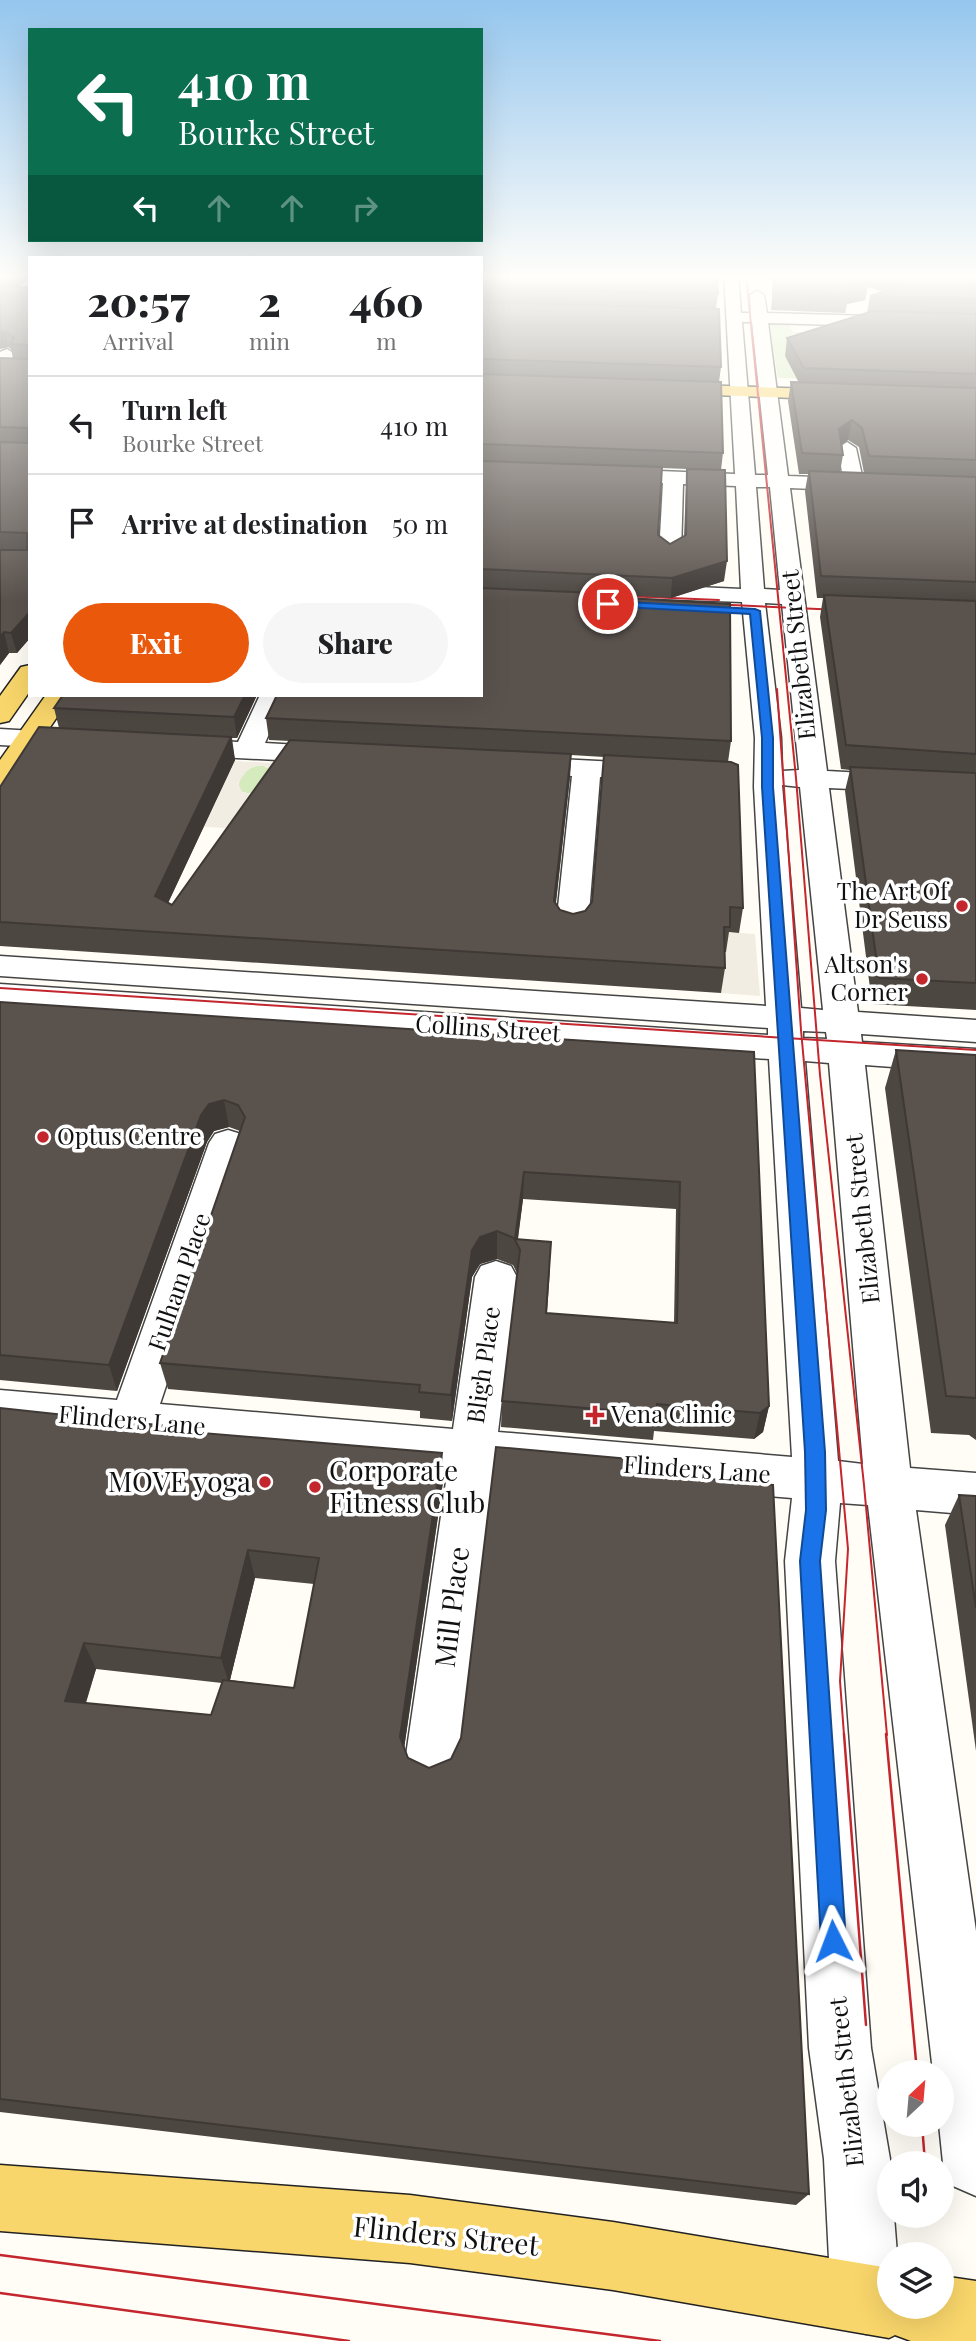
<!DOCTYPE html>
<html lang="en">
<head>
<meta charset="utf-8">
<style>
  :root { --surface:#fff; --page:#f6f6f6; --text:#202124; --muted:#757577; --line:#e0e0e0; --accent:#ea580c }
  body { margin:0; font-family:"Playfair Display",serif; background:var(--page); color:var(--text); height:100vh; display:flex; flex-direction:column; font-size:26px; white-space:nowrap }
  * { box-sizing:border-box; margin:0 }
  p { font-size:23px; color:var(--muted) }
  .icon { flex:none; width:38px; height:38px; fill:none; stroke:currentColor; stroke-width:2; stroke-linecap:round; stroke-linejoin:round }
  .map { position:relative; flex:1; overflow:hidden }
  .details { position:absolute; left:28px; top:256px; width:455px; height:441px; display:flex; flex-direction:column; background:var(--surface); border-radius:0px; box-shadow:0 7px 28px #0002 }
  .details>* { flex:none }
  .banner { position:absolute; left:28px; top:28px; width:455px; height:214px; border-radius:0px; box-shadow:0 7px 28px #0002; background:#0b6e4f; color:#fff; overflow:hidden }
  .needle { width:46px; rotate:26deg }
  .buttons { position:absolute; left:877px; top:2060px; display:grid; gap:14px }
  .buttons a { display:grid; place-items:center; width:77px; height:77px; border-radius:50%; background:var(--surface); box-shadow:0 7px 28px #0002; font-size:35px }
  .pin { position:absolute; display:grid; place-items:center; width:60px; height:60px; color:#fff; margin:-30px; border:4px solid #fff; border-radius:50%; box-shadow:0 2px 7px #0007 }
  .me { position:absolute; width:77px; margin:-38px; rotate:357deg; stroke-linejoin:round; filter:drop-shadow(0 0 5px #0008) }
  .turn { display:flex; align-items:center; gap:24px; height:147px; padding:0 35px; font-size:32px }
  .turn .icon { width:91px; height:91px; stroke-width:2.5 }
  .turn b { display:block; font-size:49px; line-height:60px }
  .lanes { display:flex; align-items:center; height:66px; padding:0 35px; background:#0003; justify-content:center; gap:35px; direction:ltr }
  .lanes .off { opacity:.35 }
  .eta { display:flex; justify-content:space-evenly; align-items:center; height:119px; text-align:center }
  .eta b { font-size:42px; font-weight:800; line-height:49px }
  .button { display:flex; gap:14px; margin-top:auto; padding:14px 35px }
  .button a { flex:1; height:80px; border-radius:42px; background:var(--accent); color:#fff; font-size:28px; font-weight:800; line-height:80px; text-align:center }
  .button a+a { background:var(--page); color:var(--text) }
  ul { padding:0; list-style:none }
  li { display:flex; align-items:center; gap:21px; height:98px; padding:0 35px; border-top:2px solid var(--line) }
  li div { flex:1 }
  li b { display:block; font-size:26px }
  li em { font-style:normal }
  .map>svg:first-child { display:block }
  .green { fill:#d5ebbd }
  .plaza { fill:#f1ede2 }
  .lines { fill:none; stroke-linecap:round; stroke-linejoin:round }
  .minor-casing { stroke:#444; stroke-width:3 }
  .major-casing { stroke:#222; stroke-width:3 }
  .minor { fill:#fff; fill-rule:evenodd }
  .major { fill:#f9d66b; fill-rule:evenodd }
  .tram-far1 { stroke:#c4262e; stroke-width:2 }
  .tram { stroke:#c4262e; stroke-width:2.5 }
  .wall { fill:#4d4742; fill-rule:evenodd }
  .shaded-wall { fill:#3f3936 }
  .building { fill:#5a524d; stroke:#3f3936; stroke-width:2; fill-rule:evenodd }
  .route { fill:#1a73e8; stroke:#114b97; stroke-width:2 }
  .poi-dot { fill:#c4262e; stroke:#fff; stroke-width:2.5 }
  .labels { text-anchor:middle; stroke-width:7; stroke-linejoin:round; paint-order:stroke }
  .street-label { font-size:24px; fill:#111; stroke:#fff }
  .poi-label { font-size:24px; fill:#111; stroke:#fff; text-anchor:end }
  .near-poi-label { font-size:28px; fill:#111; stroke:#fff; text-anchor:start }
  .near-street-label { font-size:28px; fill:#111; stroke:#fff }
</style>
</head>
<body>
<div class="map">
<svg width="976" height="2341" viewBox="0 0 976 2341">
  <rect width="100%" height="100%" fill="#fffdf5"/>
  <!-- green -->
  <g class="green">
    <path d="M769,321L790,323L792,332L872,335L790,334L822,379L778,378Z"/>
    <path d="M262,765L271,770L252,794L242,792L238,787C240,774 249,766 262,765Z"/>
  </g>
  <!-- plaza -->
  <g class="plaza">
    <path d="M234,761L292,764L270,770L265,766H255L247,770L238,783L242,792L252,794L286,832L176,825L215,803Z"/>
    <path d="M726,932L755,934L760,996L721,993L720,952Z"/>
  </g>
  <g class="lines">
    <!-- minor casing -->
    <g class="minor-casing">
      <g id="minor">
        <path d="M724,274H738L741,313H751L750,295L757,291L764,295L767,313L976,319V329L768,323L788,476L843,478L838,448L847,442L856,448L863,480L870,485L860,491L790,488L827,771L976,779V795L829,788L858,1012L976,1020V1042L861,1034L862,1042L976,1049V1073L865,1065L910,1468L976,1473V1515L916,1510L976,1931V2196L953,2186L943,2163L939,2124H942V2072H933L868,1505L840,1503L835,1561L871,2048L890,2159L889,2216H894L897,2254H889V2306H897L890,2323L866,2334L842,2323L831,2299L824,2159L809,2048L785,1561L792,1498L494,1472L459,1762L451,1781L432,1789L413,1781L405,1762L448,1468L0,1428V1390L117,1400L209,1143L215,1134L228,1130L241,1134L247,1143L160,1404L453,1429L475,1277L481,1266L496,1261L511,1266L517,1277L498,1432L792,1457L769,1059L0,1006V984L768,1035V1028L0,976V956L766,1006L754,787L755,738L742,602L633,598L622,591L633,584L741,589L736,486L683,484L681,554L670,561L659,554L663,483L609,481L599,475L609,469L735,474ZM742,322H752L768,475H755ZM756,487H770L780,590L764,589ZM765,603L782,604L799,770L782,771L781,738ZM782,785L800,787L823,1010L801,1008ZM803,1031L826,1032L827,1039L803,1038ZM805,1061L829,1063L863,1464L838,1461Z"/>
        <path d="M7,349L15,354L7,364L0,365V352Z"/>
        <path d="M260,695H286L265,743L334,747L344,749L348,755L344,761L334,763L181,755L171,753L167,747L171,741L181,739L238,742Z"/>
        <path d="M0,729L69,733L78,735L82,741L78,747L69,749L0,745Z"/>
        <path d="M520,757L656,764L666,766L670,772L666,778L656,780L600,777L588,926L583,933L572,936L561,933L556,926L572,776L510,771L506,765L510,759Z"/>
      </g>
    </g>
    <!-- major casing -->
    <g class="major-casing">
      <g id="major">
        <path d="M669,384L843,390L852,395L843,400L663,393L660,389Z"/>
        <path d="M30,665V691L9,721L0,723V696L21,667Z"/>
        <path d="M46,695H72L10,786L0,788V760Z"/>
        <path d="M0,2165L410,2195L613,2222L889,2268V2306H942V2276L976,2281V2341H911L895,2335L889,2338L613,2290L410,2263L0,2231Z"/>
      </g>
    </g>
    <!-- minor -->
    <use href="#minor" class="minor"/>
    <!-- major -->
    <use href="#major" class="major"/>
    <!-- tram-far1 -->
    <g class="tram-far1">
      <path d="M746,274L796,778L820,1075L864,1485L887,1735"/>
      <path d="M600,595L719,600"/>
      <path d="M710,604L840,610"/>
      <path d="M777,689L801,1030L848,1549L840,1681L844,1735"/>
      <path d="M0,988L976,1050"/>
    </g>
    <!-- tram -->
    <g class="tram">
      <path d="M844,1734L866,2025"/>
      <path d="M886,1734L917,2072"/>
      <path d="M922,2124L925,2163"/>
      <path d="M0,2255L660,2341"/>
      <path d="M0,2293L349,2341"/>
    </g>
  </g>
  <!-- wall -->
  <g class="wall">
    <path d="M0,274H30V278L18,287H30V638L17,653H9L0,665V358H13L11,349L8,347L0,349Z"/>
    <path d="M481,274L718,294L716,309L721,367L719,382L723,453L721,470L724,581L671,598L619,595V598L731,741L728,762L743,908L739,933L729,932L726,952H724L725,968L721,993L0,946V787L59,728L54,708L257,695L237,738H232L235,760L168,903L172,905L290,741L269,740L266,718L481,695ZM662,468L687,469L686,487L684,536L670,544L658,535ZM571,755L604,757L592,902L585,911L573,914L560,910L556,903L570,777Z"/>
    <path d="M774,274H976V1010L872,1004L845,791L850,770L841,769L820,617L823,598H817L805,491L808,474H799L788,401L791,382L799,383L785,356L787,338L867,313L870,296L884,292L868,287L865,300L847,304L845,313L771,310ZM848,440L859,447L864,473L840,472L843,455L842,444Z"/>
    <path d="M0,1002L754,1052L769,1406L763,1432L754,1439L654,1431L653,1440L501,1427L502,1401L517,1273L513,1265L497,1259L480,1264L472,1277L452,1421L420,1418V1411L168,1389L160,1363L240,1131L229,1127L214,1131L207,1142L117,1391L0,1380ZM523,1199L676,1209L674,1323L547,1313L550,1269L518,1239Z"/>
    <path d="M896,1050L976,1055V1440L969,1435L931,1433L885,1088Z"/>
    <path d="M0,1408L169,1430L442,1453L443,1482L404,1749L408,1758L429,1768L451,1759L628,1471L809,2194L796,2205L0,2112ZM255,1578L314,1584L294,1688L230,1680ZM96,1669L222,1683L211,1715L86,1703Z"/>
    <path d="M959,1495L976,1496V1751L945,1525Z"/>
  </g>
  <!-- shaded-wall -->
  <g class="shaded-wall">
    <path d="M13,274H30V278L15,290L12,275Z"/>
    <path d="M868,284L865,300L847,304L845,313L850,289Z"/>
    <path d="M5,331L8,347L0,349V332Z"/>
    <path d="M852,420L848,440L835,448L839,429Z"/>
    <path d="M727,561L724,581L671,598L672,578Z"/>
    <path d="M30,612V638L17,653L11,633Z"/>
    <path d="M4,632L9,653L0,665V637Z"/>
    <path d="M245,695H257L237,738L234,717Z"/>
    <path d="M231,737L235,760L160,920L155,896Z"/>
    <path d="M571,754L570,777L553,926L554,901Z"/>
    <path d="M224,1100L229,1127L214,1131L207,1142L117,1391L109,1365L201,1115L209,1104Z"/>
    <path d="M524,1172L523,1199L517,1244L515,1240Z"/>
    <path d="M497,1231V1259L480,1264L472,1277L452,1421L451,1395L472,1250L480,1237Z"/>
    <path d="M769,1406L763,1432L754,1439L760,1413Z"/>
    <path d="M442,1453L443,1482L402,1762L400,1737Z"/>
    <path d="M248,1550L255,1578L229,1684L221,1658Z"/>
    <path d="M84,1643L96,1669L78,1726L65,1701Z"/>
  </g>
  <!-- building -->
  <g class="building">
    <path d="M0,274H13L12,275H0Z"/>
    <path d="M481,274H717L718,294L481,288Z"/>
    <path d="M774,274H831L868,284L850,289L848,297L773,295Z"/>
    <path d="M882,274H976V299L870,296L896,288L894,277Z"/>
    <path d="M0,287H30V612L11,633L4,632L0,637V550H27V533L0,532V442L28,443V428L0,427V358L28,359V345L10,344L14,338L5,331L0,332Z"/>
    <path d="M481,302L719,309L721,367L481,359Z"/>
    <path d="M873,311L976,314V374L804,368L787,338Z"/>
    <path d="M481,374L721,382L723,453L481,444Z"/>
    <path d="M791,382L976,388V460L869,456L862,428L852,420L839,429L843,455L802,453Z"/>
    <path d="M481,461L662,467L658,535L670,544L686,535L687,469L725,470L727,561L672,578L481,569Z"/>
    <path d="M809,471L976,477V582L821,576Z"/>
    <path d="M481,588L620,594L610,597L730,604L731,741L266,718L277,695H481Z"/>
    <path d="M824,595L976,601V754L846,745Z"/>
    <path d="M63,695H245L234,717L54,708Z"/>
    <path d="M39,727L231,737L155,896L172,905L290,740L571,754L554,901L560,910L573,914L585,911L592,902L604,755L731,762L738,765L743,908L730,907V927H724L725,968L0,922V787Z"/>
    <path d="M850,767L976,773V983L879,978Z"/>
    <path d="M0,1002L754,1052L769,1406L760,1413L657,1404V1414L502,1401L520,1250L514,1238L497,1231L480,1237L472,1250L451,1395L419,1392L420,1385L160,1363L245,1117L238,1105L224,1100L209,1104L201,1115L109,1365L0,1355ZM524,1172L680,1182L677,1323L546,1313L551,1242L515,1239Z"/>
    <path d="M896,1050L976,1055V1398L946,1396Z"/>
    <path d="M0,1408L168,1426L166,1430L442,1453L400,1737L408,1758L429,1768L451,1759L461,1738L496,1447L629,1459L628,1471L773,1485L809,2194L0,2099ZM248,1550L319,1558L294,1688L223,1680L211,1715L65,1701L84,1643L221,1658Z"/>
    <path d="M959,1495L976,1496V1608Z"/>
  </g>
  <!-- sky -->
  <linearGradient id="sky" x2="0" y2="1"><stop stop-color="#95c6ee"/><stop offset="0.46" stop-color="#fffefa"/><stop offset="1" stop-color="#fffefa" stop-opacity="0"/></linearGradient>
  <rect width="976" height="602" fill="url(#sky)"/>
  <!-- route -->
  <path class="route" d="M608,601L755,609L760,611L773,738V787L825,1452L826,1510L820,1561L846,1941L842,1950L833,1953L825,1950L821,1941L800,1561L806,1510L805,1452L762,787V738L750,614L605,606Z"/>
  <!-- markers -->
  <g class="poi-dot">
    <circle cx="962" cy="906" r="7"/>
    <circle cx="922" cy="979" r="7"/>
    <circle cx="43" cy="1137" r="7"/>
    <path d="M591.5 1404.5h7v7h7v7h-7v7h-7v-7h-7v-7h7z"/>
    <circle cx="265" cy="1482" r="7"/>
    <circle cx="315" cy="1487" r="7"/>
  </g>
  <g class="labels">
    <!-- street labels -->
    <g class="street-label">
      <text transform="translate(799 655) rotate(-96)" y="8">Elizabeth Street</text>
      <text transform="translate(488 1029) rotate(4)" y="8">Collins Street</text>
      <text transform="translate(863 1219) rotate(-96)" y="8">Elizabeth Street</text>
      <text transform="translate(180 1282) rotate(-71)" y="8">Fulham Place</text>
      <text transform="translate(484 1365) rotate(-82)" y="8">Bligh Place</text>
      <text transform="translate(132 1421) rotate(5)" y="8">Flinders Lane</text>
      <text transform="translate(697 1470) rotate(4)" y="8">Flinders Lane</text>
      <text transform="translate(847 2082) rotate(-96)" y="8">Elizabeth Street</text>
    </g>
    <!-- poi labels -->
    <g class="poi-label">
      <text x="948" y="900">The Art Of<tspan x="948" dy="28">Dr Seuss</tspan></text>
      <text x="908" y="973">Altson's<tspan x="908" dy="28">Corner</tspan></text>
      <text x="57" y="1145" text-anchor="start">Optus Centre</text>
      <text x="611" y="1423" text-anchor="start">Vena Clinic</text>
    </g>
    <!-- near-poi labels -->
    <g class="near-poi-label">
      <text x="329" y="1481">Corporate<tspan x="329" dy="32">Fitness Club</tspan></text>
      <text x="251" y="1492" text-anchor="end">MOVE yoga</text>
    </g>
    <!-- near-street labels -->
    <g class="near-street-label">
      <text transform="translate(452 1607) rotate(-83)" y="10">Mill Place</text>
      <text transform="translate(446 2236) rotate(6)" y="10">Flinders Street</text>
    </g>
  </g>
</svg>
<div class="buttons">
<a><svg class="needle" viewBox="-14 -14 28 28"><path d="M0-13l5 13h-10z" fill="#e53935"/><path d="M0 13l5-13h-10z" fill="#757577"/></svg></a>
<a><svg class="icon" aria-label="sound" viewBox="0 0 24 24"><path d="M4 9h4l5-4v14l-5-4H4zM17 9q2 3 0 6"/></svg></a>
<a><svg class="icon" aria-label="layers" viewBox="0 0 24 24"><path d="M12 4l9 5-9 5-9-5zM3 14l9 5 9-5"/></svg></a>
</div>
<div class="pin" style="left:608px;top:604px;background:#d93025"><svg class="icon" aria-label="arrive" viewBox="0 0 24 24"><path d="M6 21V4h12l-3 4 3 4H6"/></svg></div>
<svg class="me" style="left:833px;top:1941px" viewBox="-20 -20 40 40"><path d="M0-17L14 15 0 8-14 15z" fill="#1a73e8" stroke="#fff" stroke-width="4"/></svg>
<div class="banner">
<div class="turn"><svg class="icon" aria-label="left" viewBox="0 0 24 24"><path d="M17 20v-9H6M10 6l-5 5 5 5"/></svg><div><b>410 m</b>Bourke Street</div></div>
<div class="lanes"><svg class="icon" aria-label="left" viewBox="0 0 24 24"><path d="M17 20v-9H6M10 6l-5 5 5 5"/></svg><svg class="icon off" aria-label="ahead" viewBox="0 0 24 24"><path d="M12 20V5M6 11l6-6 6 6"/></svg><svg class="icon off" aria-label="ahead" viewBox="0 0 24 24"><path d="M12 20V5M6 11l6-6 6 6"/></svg><svg class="icon off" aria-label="right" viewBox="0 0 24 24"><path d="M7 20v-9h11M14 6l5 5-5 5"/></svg></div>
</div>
<section class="details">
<div class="eta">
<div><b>20:57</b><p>Arrival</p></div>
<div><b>2</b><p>min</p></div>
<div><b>460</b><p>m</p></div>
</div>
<ul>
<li><svg class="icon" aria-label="left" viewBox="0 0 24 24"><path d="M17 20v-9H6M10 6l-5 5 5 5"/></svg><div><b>Turn left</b><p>Bourke Street</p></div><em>410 m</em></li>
<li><svg class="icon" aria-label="arrive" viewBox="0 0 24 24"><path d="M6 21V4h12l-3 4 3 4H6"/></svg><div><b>Arrive at destination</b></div><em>50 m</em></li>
</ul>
<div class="button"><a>Exit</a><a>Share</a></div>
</section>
</div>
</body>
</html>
